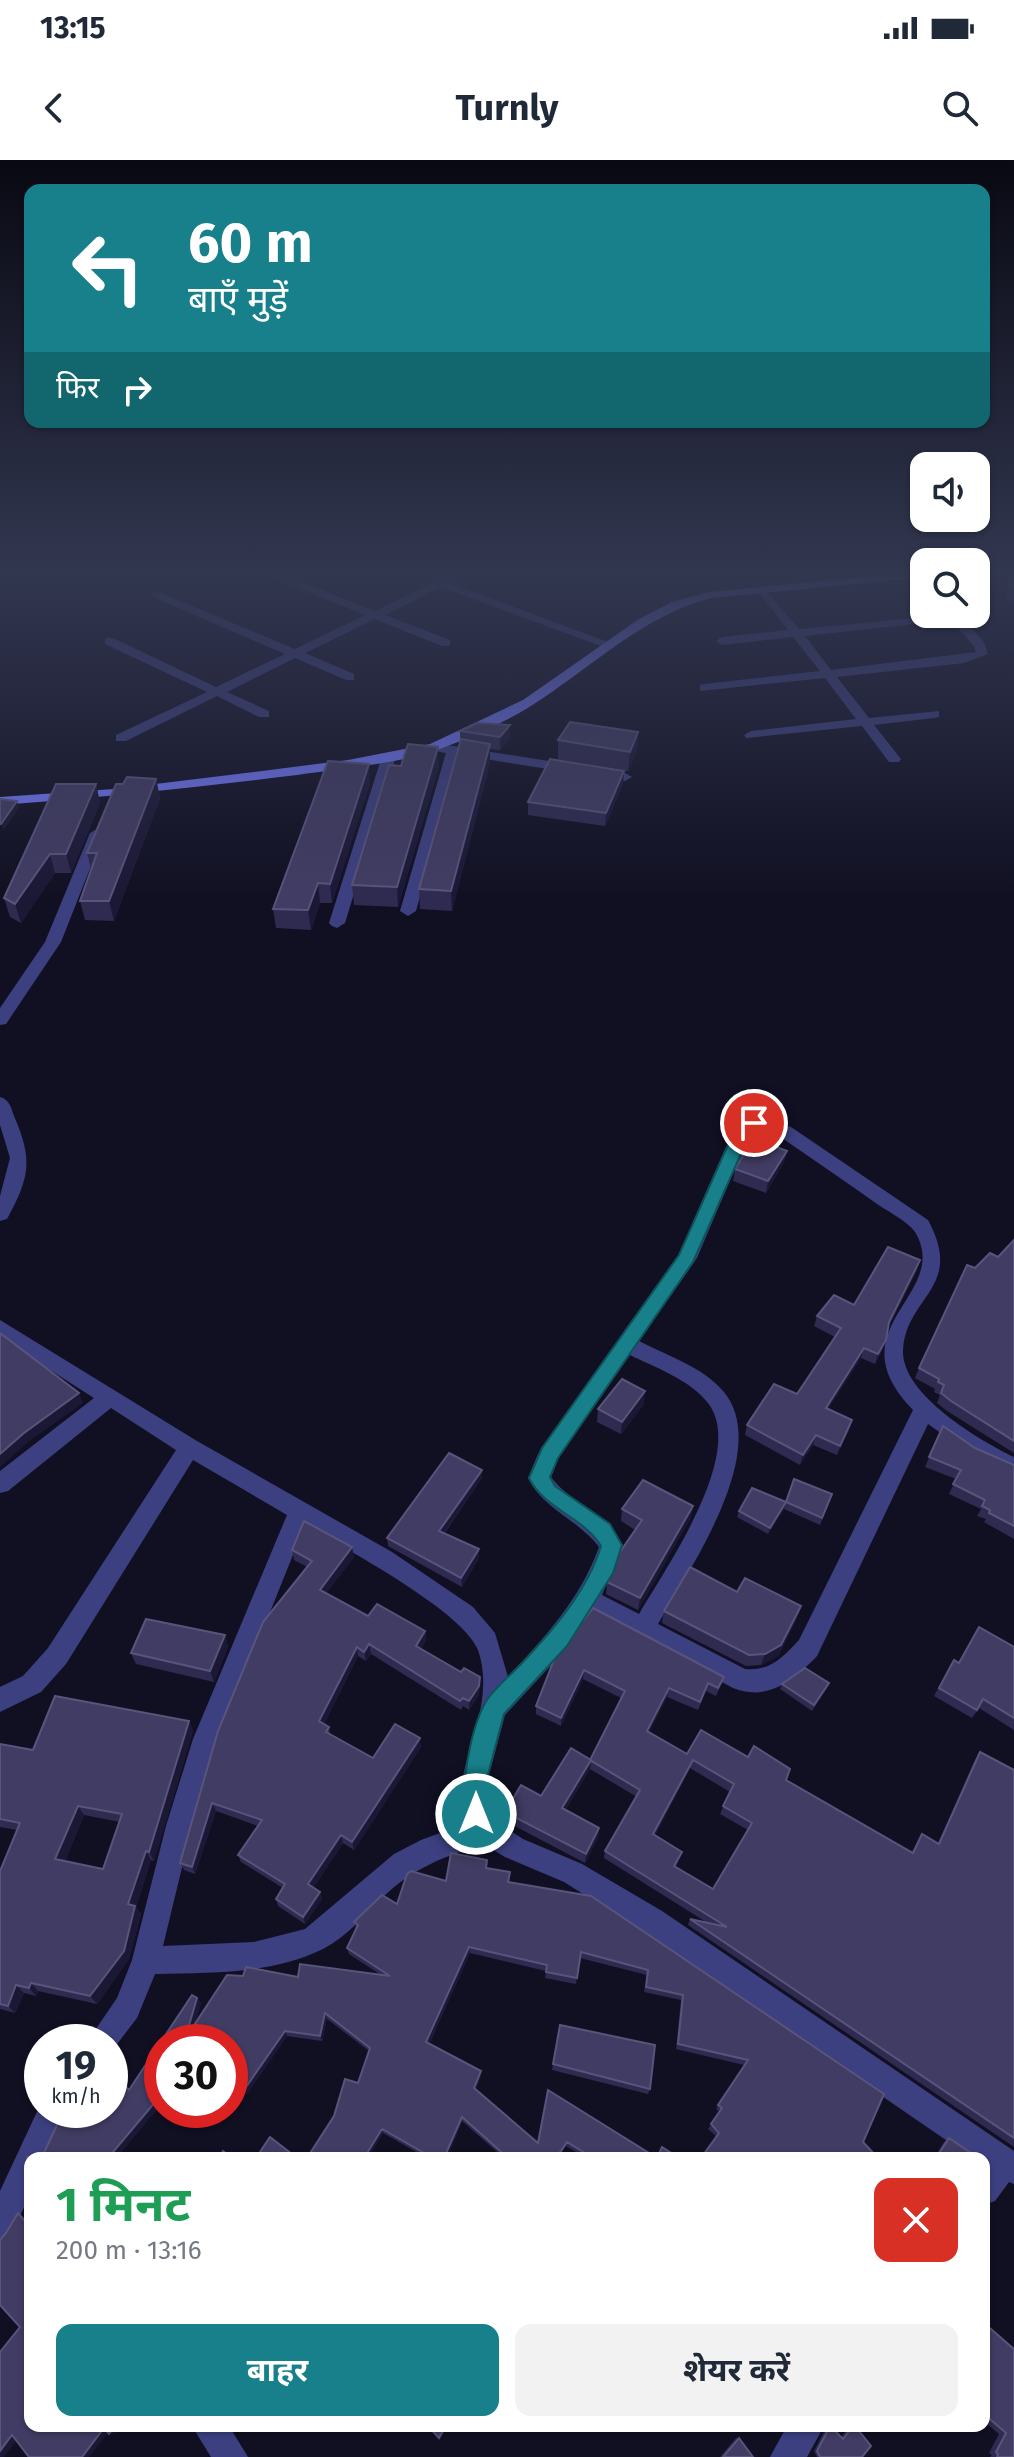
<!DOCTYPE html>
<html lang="hi">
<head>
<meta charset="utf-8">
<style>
  :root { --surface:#fff; --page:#f2f2f3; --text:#1f2937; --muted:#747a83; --accent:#17808a }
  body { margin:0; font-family:"Fira Sans","Noto Sans Devanagari",sans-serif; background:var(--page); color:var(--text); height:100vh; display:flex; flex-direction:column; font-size:30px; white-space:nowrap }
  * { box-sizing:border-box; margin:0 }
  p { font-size:26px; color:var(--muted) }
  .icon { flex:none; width:44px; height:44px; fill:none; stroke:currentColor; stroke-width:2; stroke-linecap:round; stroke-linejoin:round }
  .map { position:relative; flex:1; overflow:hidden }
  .drawer { position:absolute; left:24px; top:1992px; width:966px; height:280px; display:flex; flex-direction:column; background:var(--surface); border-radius:16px; box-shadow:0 2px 6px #0004 }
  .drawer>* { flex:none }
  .top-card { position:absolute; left:24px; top:24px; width:966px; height:244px; border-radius:16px; box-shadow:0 2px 6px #0004; background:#17808a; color:#fff; overflow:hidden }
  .tools { position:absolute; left:910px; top:292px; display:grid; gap:16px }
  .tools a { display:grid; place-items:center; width:80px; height:80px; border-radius:16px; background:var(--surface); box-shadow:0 2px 6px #0004; font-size:40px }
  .speed { position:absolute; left:24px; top:1864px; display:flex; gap:16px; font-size:40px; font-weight:700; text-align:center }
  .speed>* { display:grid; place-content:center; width:104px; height:104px; border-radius:50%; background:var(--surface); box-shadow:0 2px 6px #0004; line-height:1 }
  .speed small { font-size:20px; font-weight:400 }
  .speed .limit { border:12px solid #d22; background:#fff; color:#111 }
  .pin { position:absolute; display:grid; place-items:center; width:68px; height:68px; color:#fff; margin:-34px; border:4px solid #fff; border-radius:50%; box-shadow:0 2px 8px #0007 }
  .me { position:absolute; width:88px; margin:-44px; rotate:0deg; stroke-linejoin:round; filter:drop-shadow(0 0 6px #0008) }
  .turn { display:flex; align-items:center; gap:28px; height:168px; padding:0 32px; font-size:36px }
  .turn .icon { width:104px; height:104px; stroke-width:2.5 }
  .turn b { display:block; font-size:56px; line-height:68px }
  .then { display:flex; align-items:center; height:76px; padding:0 32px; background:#0003; gap:16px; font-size:30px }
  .round { display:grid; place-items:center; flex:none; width:84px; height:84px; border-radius:16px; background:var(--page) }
  .head { display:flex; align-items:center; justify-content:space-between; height:136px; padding:0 32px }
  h1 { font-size:48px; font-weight:700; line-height:60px; color:#1e9e55 }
  .primary-button { display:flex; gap:16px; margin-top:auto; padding:16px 32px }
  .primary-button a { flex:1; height:92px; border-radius:16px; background:var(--accent); color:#fff; font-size:32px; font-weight:700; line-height:92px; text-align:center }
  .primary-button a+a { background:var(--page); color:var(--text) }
  .status { display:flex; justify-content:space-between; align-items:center; height:56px; padding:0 40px; background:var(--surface); direction:ltr }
  .status svg { height:22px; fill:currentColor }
  header { display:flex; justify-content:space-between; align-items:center; height:104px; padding:0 32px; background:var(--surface); font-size:36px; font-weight:700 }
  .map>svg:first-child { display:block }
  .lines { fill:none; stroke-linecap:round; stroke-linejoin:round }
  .street { fill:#3d4080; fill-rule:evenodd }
  .secondary { fill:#7177f7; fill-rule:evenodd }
  .wall { fill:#2f2a50; fill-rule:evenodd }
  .shaded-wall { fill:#1b1836 }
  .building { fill:#413c63; stroke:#58547b; stroke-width:2; fill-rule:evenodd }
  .route { fill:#17808a; stroke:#0f535a; stroke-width:2 }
</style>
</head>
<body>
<div class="status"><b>13:15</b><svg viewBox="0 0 49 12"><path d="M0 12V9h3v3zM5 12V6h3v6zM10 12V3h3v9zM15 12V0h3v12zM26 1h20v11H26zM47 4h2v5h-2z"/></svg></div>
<header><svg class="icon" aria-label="back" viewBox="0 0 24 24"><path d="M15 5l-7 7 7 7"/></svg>Turnly<svg class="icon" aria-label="search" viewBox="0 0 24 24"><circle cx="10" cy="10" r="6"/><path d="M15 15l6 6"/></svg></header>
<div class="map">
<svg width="1014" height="2297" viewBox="0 0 1014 2297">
  <rect width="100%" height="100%" fill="#111023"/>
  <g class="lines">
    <!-- street -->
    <g class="street">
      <path d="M275,416H287L375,451L447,416H460L450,423L616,485L606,488L441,427L385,455L450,480V486H442L375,459L305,493L354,514V520H346L295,498L227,532L269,551V557H259L217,536L126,581H116V575L207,532L105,484V478H113L216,527L285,494L153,437V433H161L295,489L365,455L276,419Z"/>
      <path d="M910,416H922L924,427Z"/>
      <path d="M763,427L799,469L958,454L984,482L988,494L964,503L837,517L869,558L939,551V557L934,558L874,565L901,599L899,602H889L862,566L746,578L744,575L751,571L856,559L825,518L700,531V525L704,524L820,511L793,477L722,485L716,481L722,477L788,470L757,430ZM951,460L974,486L976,492L831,510L805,476Z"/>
      <path d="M434,583L625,613L632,617L625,621L459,595L416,751L408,756L400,751L446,593L429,590L427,587Z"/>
      <path d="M389,592L396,596L345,763L337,768L332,766L329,763L382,596Z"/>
      <path d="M97,669L104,673L61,782L6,864L0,865V848L45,782L90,673Z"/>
      <path d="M0,937C10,940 11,948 14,956C33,1000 30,1017 7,1059L0,1061V1036L10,998L0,965Z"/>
      <path d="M754,957L791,967L928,1060C965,1128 906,1136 903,1190C901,1234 979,1280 1014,1297V1316L972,1295L928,1264L817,1496C794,1520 768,1542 733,1528L591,1453L555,1501L505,1555L486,1626L489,1649L497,1662L523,1679L582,1704L662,1751L1014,1991V2024L1009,2022L995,2041L984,2045V1998H972L642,1771L564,1722L505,1697L485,1685C447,1694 412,1709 383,1737C364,1755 347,1777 323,1789C270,1815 212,1812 155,1814L137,1858L111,1892L110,1882H87L117,1838L132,1800L166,1666L193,1579L287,1355L193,1300L66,1504L41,1532L0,1552V1527L23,1516L48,1488L176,1290L111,1248L8,1331L0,1333V1311L94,1238L0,1178V1160L197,1281L392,1392L473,1447L495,1473L508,1517C545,1477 581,1438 599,1387C579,1360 543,1349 528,1318L538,1294L679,1095L726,987L739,966ZM757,970L779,976C813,999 847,1023 880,1046C891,1053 908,1062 915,1072C953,1135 832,1167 913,1250L799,1480C782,1498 771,1511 745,1509L658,1464C689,1410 772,1291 724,1232C703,1207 668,1196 639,1181L697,1098L744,987ZM630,1195C656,1208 689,1219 708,1243C747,1293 665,1409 639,1454L602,1435L622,1385C607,1353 571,1344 551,1317L558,1298ZM305,1365C344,1388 463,1451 478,1490C487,1515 483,1543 476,1568C468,1600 453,1631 467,1663L421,1680L394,1694L305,1769L254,1782L163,1786L192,1666L219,1579Z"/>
      <path d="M42,1941V1950H68L46,1998H30V2034L11,2076L0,2081V2031Z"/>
      <path d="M192,2266H229L248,2297H211Z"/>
      <path d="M787,2266H824L807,2297H770Z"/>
    </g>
    <!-- secondary -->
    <path class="secondary" d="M873,416H911L905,419L710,438C641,457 592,507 534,544C506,562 471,577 440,589C404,603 337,609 297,615C198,627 99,638 0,645V637L114,629L262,611L348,600L430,584L523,540L639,459L672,442L709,432Z"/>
  </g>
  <!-- wall -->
  <g class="wall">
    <path d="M1007,416H1014V441L1007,440Z"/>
    <path d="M510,565V578L500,590L490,589V603L452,751L420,749L419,729L460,581V571Z"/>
    <path d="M638,572L637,591L628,611H624L623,624L605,666L528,655V642L617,609L558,599V580Z"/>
    <path d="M439,606L398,747L354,745L352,725Z"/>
    <path d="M156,619L160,638L114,761L85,760L80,741L91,709L87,693L123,624Z"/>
    <path d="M370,623L332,743H320L311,770L276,768L273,749Z"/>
    <path d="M96,624L100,643L71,713H55L21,763L10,757L4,738Z"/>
    <path d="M787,991L784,1002L766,1033L733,1021L735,1009Z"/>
    <path d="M1014,1080V1293L947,1251L937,1243L940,1235L934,1232L935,1229L915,1218L919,1208L975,1108L998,1097Z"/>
    <path d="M920,1100L917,1110L888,1168L882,1190L875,1204L861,1198L828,1249L849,1270L837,1295L813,1285L800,1305L745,1275L747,1265L797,1234L835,1177L814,1166L817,1156L854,1145Z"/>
    <path d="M644,1244L621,1274L597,1262L598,1249Z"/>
    <path d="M943,1266L975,1288L1014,1305V1379L984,1362L986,1359L977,1356L981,1349L949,1334L956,1319L925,1307Z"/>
    <path d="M482,1318L444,1374L479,1389V1398L462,1427L388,1386L387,1378Z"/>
    <path d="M832,1334L820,1365L784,1349L768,1374L737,1357L739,1351Z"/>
    <path d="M693,1346L690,1359L638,1450L606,1434L607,1422L635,1370L621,1361L622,1349Z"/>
    <path d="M292,1390L354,1397L326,1433L368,1456L425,1471L426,1480L421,1489L461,1512L480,1517L479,1535L469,1550L463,1546L461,1550L371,1494L366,1501L358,1496L324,1564L329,1567L330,1574L373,1598L421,1587L354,1690L343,1683L313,1728L320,1732L322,1739L305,1764L278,1746L276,1739L283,1728L241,1702L238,1695L258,1666L216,1651L195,1714L184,1710L180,1703L307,1407L294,1400Z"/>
    <path d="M737,1432L797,1458L778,1496L761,1505L746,1506L662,1463L664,1451Z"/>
    <path d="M225,1475L228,1487L214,1522L136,1504L131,1493Z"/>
    <path d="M1014,1487V1570L979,1548L972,1558L934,1536L954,1500L959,1503Z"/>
    <path d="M555,1497L724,1517L721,1525L716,1536L706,1531L698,1550L667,1537L649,1572L687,1594L786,1620L912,1692L922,1674L938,1683L975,1600L980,1592L1013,1610L1014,1607V1987L688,1765L690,1759L706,1762L604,1698L605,1691L637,1637L590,1609L566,1649L599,1668L598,1677L585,1703L505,1661V1652L541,1636L590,1600L621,1538L583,1519L561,1566L536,1554V1546ZM690,1608L730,1632L720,1654L748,1670L713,1729L676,1707L682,1692L655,1675Z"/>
    <path d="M829,1523L826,1529L812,1551L780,1529L782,1524Z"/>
    <path d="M189,1561L193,1571L154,1701L151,1700L136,1747L141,1754L129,1799L97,1844L38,1831L36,1836L24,1833L15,1853L0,1849V1711L17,1670L0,1667V1584L33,1590ZM84,1655L120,1662L103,1709L65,1701Z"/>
    <path d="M451,1693L487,1700V1708L510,1712L509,1722L591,1736L884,1934L863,1982L878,1998H701L717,1977L708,1969L720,1952L716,1949L744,1905L676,1889L681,1840L644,1832L647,1815L580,1798L576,1824L545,1818L546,1811L470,1793L429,1884L481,1911V1916L476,1929L538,1983L548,1930L657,1998L662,1987L679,1998H586L566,1986L558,1998H504L462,1961L447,1998H427L383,1973L368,1998H307L334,1956L345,1919L358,1923L369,1891L327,1859L322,1881L287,1876L247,1934L230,1921V1882H162V1943L116,1998H30V2005L27,2002V1997L43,1995L64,1950H98L102,1954L106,1950H110V1945L125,1926L129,1930L192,1835L197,1838L201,1843L195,1864L227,1815L243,1816L246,1807L298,1817L300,1804L381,1815L349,1794L347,1788L356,1768L354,1762L382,1735L397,1744L407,1714L411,1711L446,1721Z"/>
    <path d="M560,1865L650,1929L648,1934L552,1910Z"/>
    <path d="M949,1978L967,1998H934L944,1982Z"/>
    <path d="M984,2163L1014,2297H990L992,2295L989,2293L999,2274L984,2261Z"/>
    <path d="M827,2266H831L841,2277L850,2266H855L862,2297H817L814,2291Z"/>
    <path d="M736,2278H739L753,2297H720Z"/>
  </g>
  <!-- shaded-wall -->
  <g class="shaded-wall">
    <path d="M510,565V578L500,590V577Z"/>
    <path d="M638,572L637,591L628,611L630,592Z"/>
    <path d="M490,584V603L452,751L451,731Z"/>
    <path d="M438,587L439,606L398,747L397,727Z"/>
    <path d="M369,604L370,623L332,743L330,724Z"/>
    <path d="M624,611L623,624L605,666L606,653Z"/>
    <path d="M156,619L160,638L114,761L109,741Z"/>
    <path d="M96,624L100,643L71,713L66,694Z"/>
    <path d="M17,641L19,648L4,670L1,664Z"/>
    <path d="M50,694L55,713L21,763L15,744Z"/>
    <path d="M318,723L320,743L311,770L308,750Z"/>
    <path d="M787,991L784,1002L766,1033L768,1021Z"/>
    <path d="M920,1100L917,1110L885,1173L889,1162Z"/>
    <path d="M886,1180L882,1190L875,1204L878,1194Z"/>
    <path d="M864,1188L861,1198L823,1257L826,1248Z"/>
    <path d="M645,1231L644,1244L621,1274L622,1262Z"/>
    <path d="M79,1233L83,1243L28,1282L0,1307V1294L24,1273Z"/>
    <path d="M852,1260L849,1270L837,1295L840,1286Z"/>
    <path d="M816,1275L813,1285L800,1305L803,1295Z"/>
    <path d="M482,1310V1318L439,1380V1371Z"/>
    <path d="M786,1342L784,1349L768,1374L770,1368Z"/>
    <path d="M693,1346L690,1359L638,1450L640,1438Z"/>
    <path d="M352,1387L354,1397L322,1439L320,1430Z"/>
    <path d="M479,1389V1398L462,1427L461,1418Z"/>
    <path d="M801,1446L797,1458L778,1496L761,1505L765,1494Z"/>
    <path d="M425,1471L426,1480L417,1495L416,1486Z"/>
    <path d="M225,1475L228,1487L214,1522L210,1511Z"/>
    <path d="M369,1484L371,1494L366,1501L364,1492Z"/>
    <path d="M357,1487L358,1496L321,1570L319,1561Z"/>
    <path d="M584,1510L583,1519L561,1566V1558Z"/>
    <path d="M480,1517L479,1535L469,1550V1541Z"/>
    <path d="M669,1528L667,1537L646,1579L647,1571Z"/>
    <path d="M189,1561L193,1571L154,1701L149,1692Z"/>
    <path d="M420,1578L421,1587L354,1690L352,1682Z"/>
    <path d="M591,1600L590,1609L561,1657L562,1648Z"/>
    <path d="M693,1600L690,1608L651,1682L653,1674Z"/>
    <path d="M212,1643L216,1651L195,1714L192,1707Z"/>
    <path d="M78,1646L84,1655L62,1708L55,1699Z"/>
    <path d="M599,1668L598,1677L585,1703L586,1694Z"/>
    <path d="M341,1675L343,1683L311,1732L308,1724Z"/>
    <path d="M146,1691L151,1700L136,1747L141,1754L129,1799L97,1844L90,1836L128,1744Z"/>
    <path d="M320,1732L322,1739L305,1764L303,1757Z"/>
    <path d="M469,1787L470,1793L427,1887L426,1882Z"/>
    <path d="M31,1823L38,1831L36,1836L29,1828Z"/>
    <path d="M16,1825L24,1833L15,1853L8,1846Z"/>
    <path d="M197,1838L201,1843L190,1882L185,1879Z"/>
    <path d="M325,1853L327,1859L322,1881L320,1876Z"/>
    <path d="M285,1871L287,1876L247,1934L244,1930Z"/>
    <path d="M481,1911V1916L474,1932V1928Z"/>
    <path d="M162,1934V1943L116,1998H108Z"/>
    <path d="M462,1957V1961L447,1998H444Z"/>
    <path d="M382,1969L383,1973L368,1998H364Z"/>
    <path d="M18,2053L26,2058L30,2063V2067Z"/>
    <path d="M115,2266H122L116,2274H109Z"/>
    <path d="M104,2268L111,2269L89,2297H82Z"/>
    <path d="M12,2275L20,2276L4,2297H0V2291Z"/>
  </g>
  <!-- building -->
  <g class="building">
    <path d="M1010,416H1014V429L1010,428Z"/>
    <path d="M570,562L638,572L630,592L558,580Z"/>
    <path d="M478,563L510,565L500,577L460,571Z"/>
    <path d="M461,579L490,584L451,731L419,729Z"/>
    <path d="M408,584L438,587L397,727L352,725L389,605L401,606Z"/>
    <path d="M550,599L624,611L606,653L528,642Z"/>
    <path d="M328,601L369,604L330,724L318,723L308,750L273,749Z"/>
    <path d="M127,617L156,619L109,741H80L97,693H87L116,624H123Z"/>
    <path d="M56,624H96L66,694H50L15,744L4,738Z"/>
    <path d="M0,639L17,641L1,664H0Z"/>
    <path d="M753,978L787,991L768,1021L735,1009Z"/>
    <path d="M1014,1080V1281L951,1241L941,1233L944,1225L938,1222L939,1219L919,1208L967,1105L975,1108L990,1093L998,1097Z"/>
    <path d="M888,1087L920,1100L889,1162L886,1180L878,1194L864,1188L826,1248L852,1260L840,1286L816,1275L803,1295L747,1265L774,1224L797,1234L841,1168L817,1156L834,1135L854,1145Z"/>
    <path d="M0,1173L79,1233L24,1273L0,1294Z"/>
    <path d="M622,1219L645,1231L622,1262L598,1249Z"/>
    <path d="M943,1266L975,1288L1014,1305V1366L989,1353L990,1350L982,1346L985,1340L953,1324L961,1310L929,1297Z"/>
    <path d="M449,1293L482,1310L439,1371L479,1389L461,1418L387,1378Z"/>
    <path d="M794,1319L832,1334L822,1358L786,1342Z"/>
    <path d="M643,1320L693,1346L640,1438L607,1422L618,1395L642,1360L622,1349Z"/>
    <path d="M752,1328L786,1342L770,1368L739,1351Z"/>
    <path d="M304,1361L352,1387L320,1430L368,1456L377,1444L425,1471L416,1486L461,1512L464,1508L480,1517L479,1526L469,1541L463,1538L460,1541L369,1484L364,1492L357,1487L319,1561L329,1567L326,1572L373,1598L395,1564L420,1578L352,1682L341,1675L308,1724L320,1732L303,1757L276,1739L285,1724L238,1695L262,1660L212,1643L192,1707L180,1703L218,1571L263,1462L312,1401L292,1390Z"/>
    <path d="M690,1407L737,1432L745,1418L801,1446L781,1485L765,1494L749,1495L664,1451Z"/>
    <path d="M593,1448L724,1517L718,1528L708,1523L700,1542L669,1528L647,1571L687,1594L701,1570L748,1597L754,1586L790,1609L786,1620L913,1693L922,1674L939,1684L980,1592L1014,1610V1978L690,1759L727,1767L605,1691L640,1630L590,1600L625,1531L584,1510L561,1558L536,1546L555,1497ZM693,1600L734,1624L723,1646L752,1663L713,1729L674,1706L682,1692L653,1674Z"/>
    <path d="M146,1459L225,1475L210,1511L131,1493Z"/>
    <path d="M979,1467L1014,1487V1558L983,1539L977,1550L939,1528L954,1500L959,1503Z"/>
    <path d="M805,1508L829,1523L814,1545L782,1524Z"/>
    <path d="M55,1536L189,1561L149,1692L146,1691L128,1744L135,1746L124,1791L90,1836L31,1823L29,1828L16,1825L8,1846L0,1844V1711L20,1663L0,1659V1584L33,1590ZM78,1646L122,1654L103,1709L55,1699Z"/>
    <path d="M571,1588L591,1600L562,1648L599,1668L586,1694L505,1652L521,1625L541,1636Z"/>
    <path d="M451,1693L487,1700L486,1708L510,1712L508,1722L591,1736L884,1934L863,1982L878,1998H701L719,1973L711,1964L722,1948L718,1945L748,1900L678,1884L683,1835L646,1827L648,1810L581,1792L577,1818L546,1812L547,1805L469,1787L426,1882L481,1911L474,1928L538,1983L548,1930L657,1998H593L567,1982L556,1998H508L462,1957L444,1998H433L382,1969L364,1998H307L334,1956L345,1919L358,1923L370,1888L325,1853L320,1876L285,1871L244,1930L230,1919V1882H162V1934L108,1998H30V2005L27,2002V1997L43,1995L64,1950H97L102,1955L106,1950H110V1945L125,1926L129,1930L192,1835L197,1838L185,1879L227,1815L243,1816L246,1807L298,1817L300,1804L390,1816L347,1788L358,1765L354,1762L382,1735L397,1744L407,1714L411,1711L446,1721Z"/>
    <path d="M560,1865L655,1885L650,1929L553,1904Z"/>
    <path d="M270,1977L297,1998H256Z"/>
    <path d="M949,1978L971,1993L967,1998H936Z"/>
    <path d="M662,1987L679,1998H657Z"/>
    <path d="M223,1991L232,1998H219Z"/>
    <path d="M18,2053L30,2067V2266H115L109,2274L104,2268L82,2297H29L12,2275L0,2291V2192L20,2167L0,2145V2080L6,2073Z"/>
    <path d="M984,2163L1014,2189V2297H997L998,2294L996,2292L1006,2273L984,2254Z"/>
    <path d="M428,2266H446L439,2278Z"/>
    <path d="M830,2266L843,2279L853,2266H855L871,2286L862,2297H820L817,2291Z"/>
    <path d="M739,2278L753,2297H723Z"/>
  </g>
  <!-- sky -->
  <linearGradient id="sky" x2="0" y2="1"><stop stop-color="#090913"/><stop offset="0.56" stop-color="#323750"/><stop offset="1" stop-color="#323750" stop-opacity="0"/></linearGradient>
  <rect width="1014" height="737" fill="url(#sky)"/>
  <!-- route -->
  <path class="route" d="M754,957L762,963L744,987L693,1102L558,1298L550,1317L555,1326L610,1364L622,1385L613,1413L567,1486L504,1554L485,1626L488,1654L485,1663L476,1666L468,1663C457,1636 471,1569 485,1543C493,1529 511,1515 522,1503C553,1470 588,1430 601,1386C584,1357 545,1350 529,1318L542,1288L679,1095L727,987L739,966Z"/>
</svg>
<div class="tools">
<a><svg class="icon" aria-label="sound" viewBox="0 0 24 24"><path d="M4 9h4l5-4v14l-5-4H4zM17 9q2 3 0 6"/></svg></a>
<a><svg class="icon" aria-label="search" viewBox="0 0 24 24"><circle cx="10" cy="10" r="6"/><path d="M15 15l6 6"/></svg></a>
</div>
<div class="speed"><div>19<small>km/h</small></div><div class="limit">30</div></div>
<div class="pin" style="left:754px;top:963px;background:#d93025"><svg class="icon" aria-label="arrive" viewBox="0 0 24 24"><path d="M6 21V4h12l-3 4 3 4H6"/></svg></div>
<svg class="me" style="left:476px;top:1654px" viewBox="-20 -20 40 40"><circle r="17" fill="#17808a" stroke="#fff" stroke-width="3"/><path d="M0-11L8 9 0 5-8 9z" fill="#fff"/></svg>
<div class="top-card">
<div class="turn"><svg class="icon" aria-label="left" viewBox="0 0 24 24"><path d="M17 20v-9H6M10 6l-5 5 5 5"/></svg><div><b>60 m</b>बाएँ मुड़ें</div></div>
<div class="then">फिर<svg class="icon" aria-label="right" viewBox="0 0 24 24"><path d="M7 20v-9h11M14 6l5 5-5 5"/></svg></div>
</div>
<section class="drawer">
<div class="head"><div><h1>1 मिनट</h1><p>200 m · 13:16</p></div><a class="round" style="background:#d93025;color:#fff"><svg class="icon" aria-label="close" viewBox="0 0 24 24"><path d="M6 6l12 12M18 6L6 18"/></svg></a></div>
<div class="primary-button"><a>बाहर</a><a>शेयर करें</a></div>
</section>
</div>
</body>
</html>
